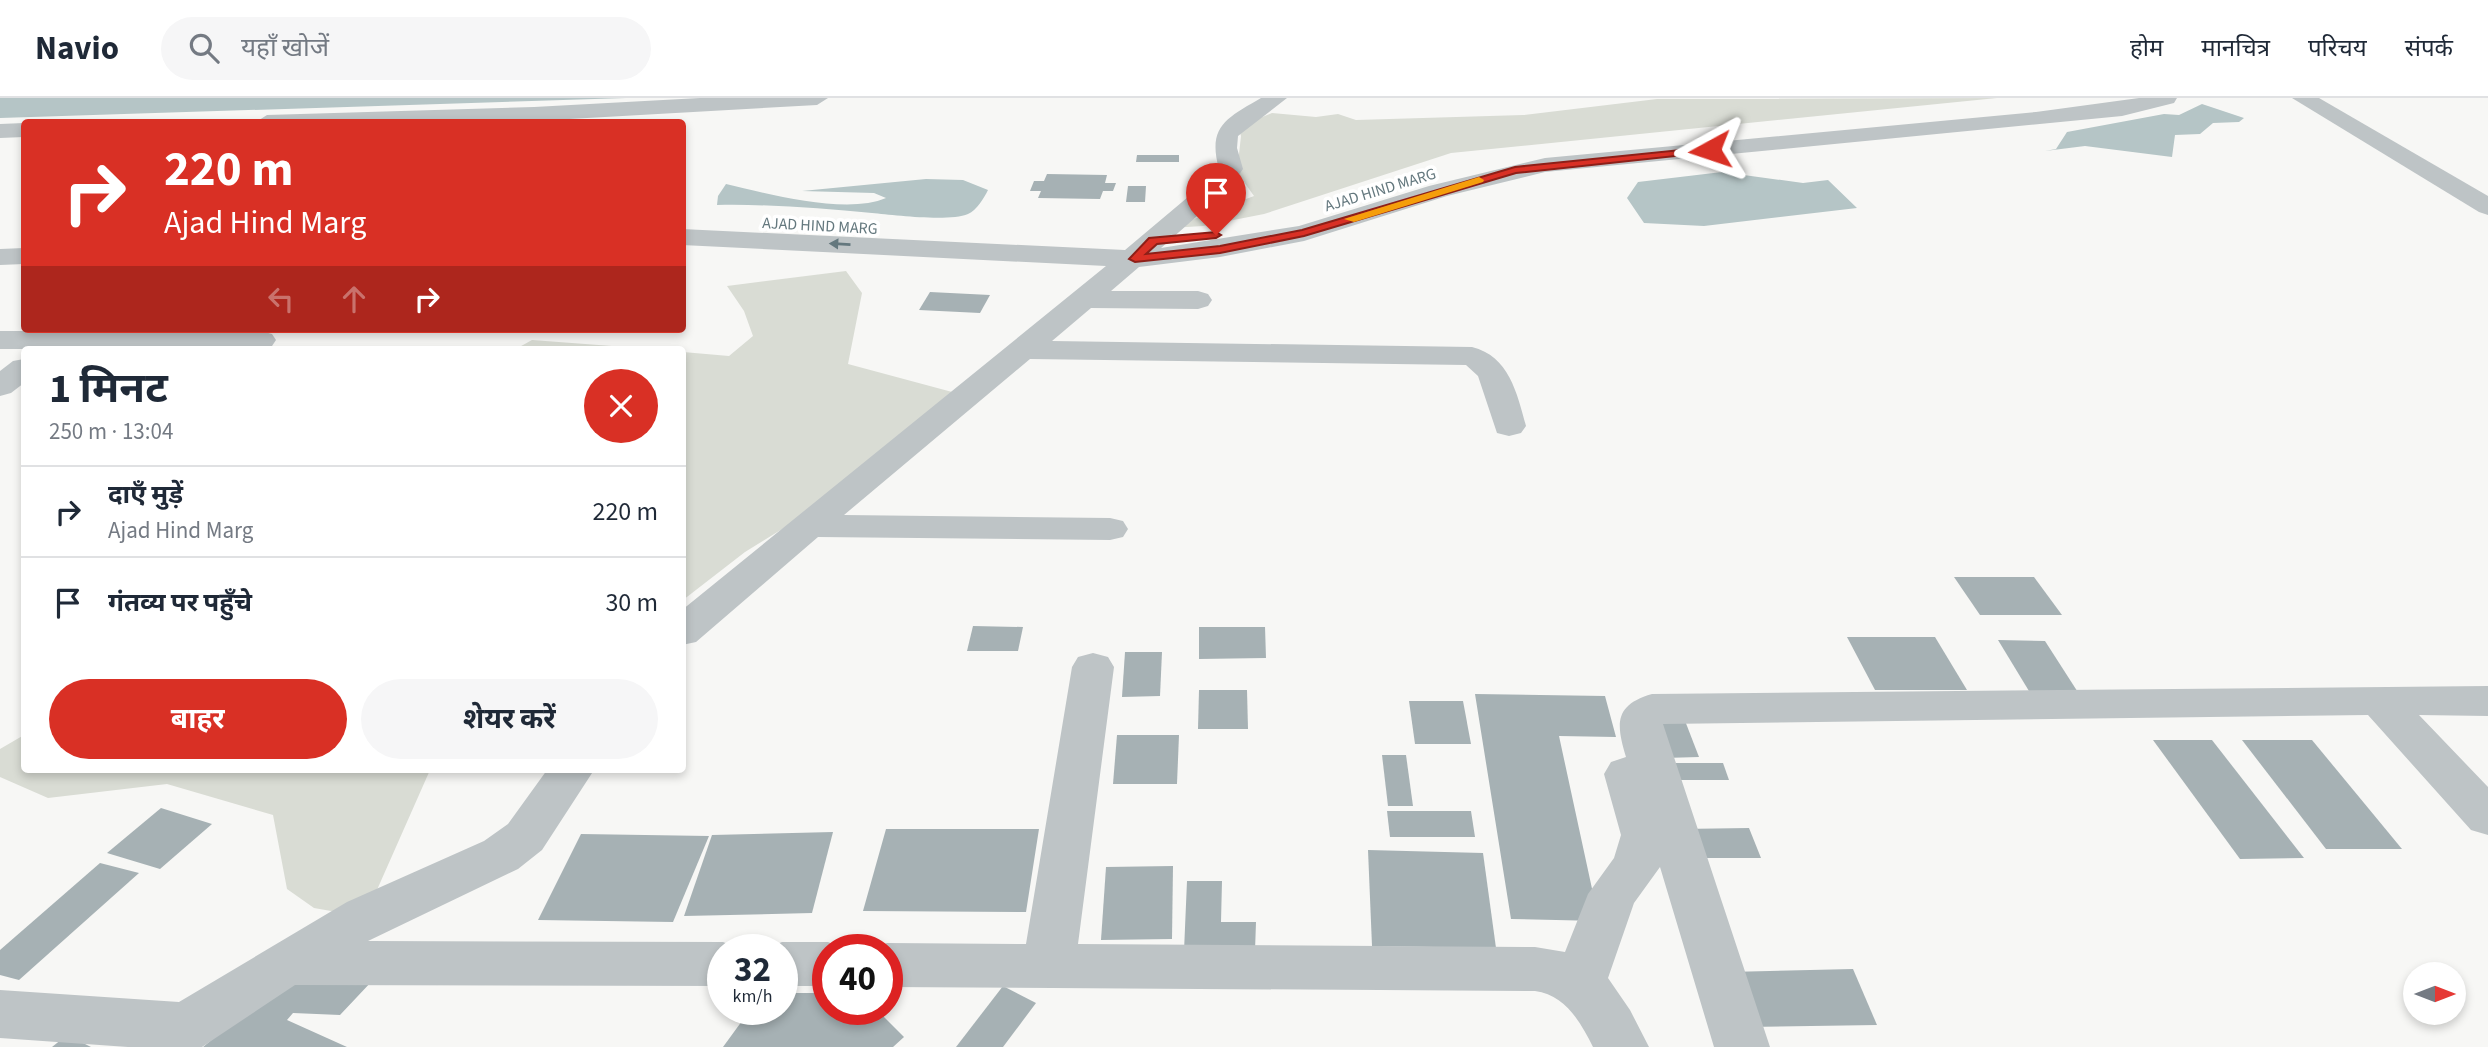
<!DOCTYPE html>
<html lang="hi">
<head>
<meta charset="utf-8">
<style>
  :root { --surface:#fff; --page:#f6f6f7; --text:#1f2937; --muted:#747a83; --line:#e0e1e3; --accent:#d93025 }
  body { margin:0; font-family:"Source Sans 3","Noto Sans Devanagari",sans-serif; background:var(--page); color:var(--text); height:100vh; display:flex; flex-direction:column; font-size:26px; white-space:nowrap }
  * { box-sizing:border-box; margin:0 }
  p { font-size:23px; color:var(--muted) }
  .icon { flex:none; width:38px; height:38px; fill:none; stroke:currentColor; stroke-width:2; stroke-linecap:round; stroke-linejoin:round }
  .map { position:relative; flex:1; overflow:hidden }
  .side { position:absolute; left:21px; top:248px; width:665px; height:427px; display:flex; flex-direction:column; background:var(--surface); border-radius:7px; box-shadow:0 4px 10px #0003 }
  .side>* { flex:none }
  .guide { position:absolute; left:21px; top:21px; width:665px; height:214px; border-radius:7px; box-shadow:0 4px 10px #0003; background:#d93025; color:#fff; overflow:hidden }
  .needle { width:46px; rotate:90deg }
  .controls { position:absolute; left:2403px; top:864px; display:grid; gap:14px }
  .controls a { display:grid; place-items:center; width:63px; height:63px; border-radius:50%; background:var(--surface); box-shadow:0 4px 10px #0003; font-size:35px }
  .speed { position:absolute; left:707px; top:836px; display:flex; gap:14px; font-size:35px; font-weight:700; text-align:center }
  .speed>* { display:grid; place-content:center; width:91px; height:91px; border-radius:50%; background:var(--surface); box-shadow:0 4px 10px #0003; line-height:1 }
  .speed small { font-size:18px; font-weight:400 }
  .speed .limit { border:10px solid #d22; background:#fff; color:#111 }
  .pin { position:absolute; display:grid; place-items:center; width:60px; height:60px; color:#fff; margin:-72px -30px; border-radius:50% 50% 50% 0; rotate:-45deg; box-shadow:0 0 7px #0007 }
  .pin .icon { rotate:45deg }
  .me { position:absolute; width:77px; margin:-38px; rotate:265deg; stroke-linejoin:round; filter:drop-shadow(0 0 5px #0008) }
  .turn { display:flex; align-items:center; gap:24px; height:147px; padding:0 28px; font-size:32px }
  .turn .icon { width:91px; height:91px; stroke-width:2.5 }
  .turn b { display:block; font-size:49px; line-height:60px }
  .lanes { display:flex; align-items:center; height:66px; padding:0 28px; background:#0003; justify-content:center; gap:35px; direction:ltr }
  .lanes .off { opacity:.35 }
  .round { display:grid; place-items:center; flex:none; width:74px; height:74px; border-radius:37px; background:var(--page) }
  .overview { display:flex; align-items:center; justify-content:space-between; height:119px; padding:0 28px }
  h1 { font-size:42px; font-weight:700; line-height:52px }
  .cta { display:flex; gap:14px; margin-top:auto; padding:14px 28px }
  .cta a { flex:1; height:80px; border-radius:42px; background:var(--accent); color:#fff; font-size:28px; font-weight:700; line-height:80px; text-align:center }
  .cta a+a { background:var(--page); color:var(--text) }
  ul { padding:0; list-style:none }
  li { display:flex; align-items:center; gap:21px; height:91px; padding:0 28px; border-top:2px solid var(--line) }
  li div { flex:1 }
  li b { display:block; font-size:26px }
  li em { font-style:normal }
  header { display:flex; align-items:center; gap:42px; box-sizing:border-box; height:98px; padding:0 35px; background:var(--surface); border-bottom:2px solid var(--line) }
  header strong { font-size:33px }
  nav { display:flex; gap:38px; margin-inline-start:auto; font-size:24px }
  .search { width:490px; height:63px; background:var(--page); display:flex; align-items:center; gap:18px; box-sizing:border-box; padding:0 24px; border-radius:38px; color:var(--muted); font-size:26px }
  .map>svg:first-child { display:block }
  .green { fill:#d9dcd4 }
  .water { fill:#b5c5c6 }
  .building { fill:#a6b1b4 }
  .lines { fill:none; stroke-linecap:round; stroke-linejoin:round }
  .minor { fill:#bec4c6; fill-rule:evenodd }
  .oneway { fill:#64787e }
  .route { fill:#d93025; stroke:#8d1f18; stroke-width:2 }
  .slow { fill:#f59e0b }
  .labels { text-anchor:middle; stroke-width:7; stroke-linejoin:round; paint-order:stroke }
  .far-street-label { font-size:16px; fill:#64787e; stroke:#fff }
</style>
</head>
<body>
<header>
<strong>Navio</strong>
<div class="search"><svg class="icon" aria-label="search" viewBox="0 0 24 24"><circle cx="10" cy="10" r="6"/><path d="M15 15l6 6"/></svg>यहाँ खोजें</div>
<nav><a>होम</a><a>मानचित्र</a><a>परिचय</a><a>संपर्क</a></nav>
</header>
<div class="map">
<svg width="2488" height="949" viewBox="0 0 2488 949">
  <rect width="100%" height="100%" fill="#f7f7f5"/>
  <!-- green -->
  <g class="green">
    <path d="M1997,0L1451,55L1264,116L1203,128L1170,130L1254,98L1237,74L1241,38L1238,29L1272,15L1316,19L1338,16L1356,22L1523,17L1657,1Z"/>
    <path d="M846,173L862,195L848,266L967,298L860,383L745,454L683,502V254L729,258L753,238L744,213L727,188Z"/>
    <path d="M532,242L665,252H514Z"/>
    <path d="M24,637V672H430L365,819L314,810L287,791L273,717L167,686L48,700L0,679V651Z"/>
  </g>
  <!-- water -->
  <g class="water">
    <path d="M0,0H626L0,20Z"/>
    <path d="M2202,6L2244,20L2239,24L2213,25L2200,36L2175,37L2172,59L2085,48L2045,53L2056,51L2067,34L2164,16L2179,17Z"/>
    <path d="M1722,74L1803,85L1828,82L1857,110L1704,128L1644,125L1627,100L1638,84Z"/>
    <path d="M926,81L963,82L988,92C984,100 977,112 968,116C949,124 893,117 872,115C821,110 767,106 717,107L718,98L726,86C768,96 847,117 886,100L874,95L802,93Z"/>
  </g>
  <!-- building -->
  <g class="building">
    <path d="M1137,57H1179V64H1136Z"/>
    <path d="M1047,76L1107,77L1105,85H1116L1113,93H1103L1100,101L1038,100L1041,93H1030L1034,83H1044Z"/>
    <path d="M1128,88H1146L1145,104H1126Z"/>
    <path d="M930,194L990,197L980,215L919,212Z"/>
    <path d="M1954,479H2034L2062,517H1980Z"/>
    <path d="M973,528L1023,529L1018,553H967Z"/>
    <path d="M1199,529H1265L1266,560L1199,561Z"/>
    <path d="M1847,539H1935L1967,592H1875Z"/>
    <path d="M1998,542L2045,543L2081,599L2032,598Z"/>
    <path d="M1125,554H1162L1160,598L1122,599Z"/>
    <path d="M1199,592H1247L1248,631H1198Z"/>
    <path d="M1475,596L1605,598L1616,639L1559,638L1599,823L1511,821Z"/>
    <path d="M1409,603H1463L1471,646H1415Z"/>
    <path d="M1649,615H1682L1699,659L1664,660Z"/>
    <path d="M1117,637H1179L1177,686H1113Z"/>
    <path d="M2153,642H2212L2304,760L2240,761Z"/>
    <path d="M2242,642H2312L2402,751H2326Z"/>
    <path d="M1382,657H1406L1413,708H1388Z"/>
    <path d="M1659,665H1723L1729,682H1665Z"/>
    <path d="M161,710L212,726L160,771L107,755Z"/>
    <path d="M1387,713H1471L1475,739H1390Z"/>
    <path d="M1749,730L1761,760H1691L1681,731Z"/>
    <path d="M886,731H1039L1026,814L863,813Z"/>
    <path d="M833,734L812,815L684,818L712,737Z"/>
    <path d="M581,736L709,738L673,824L538,822Z"/>
    <path d="M1368,752L1483,755L1496,850L1372,848Z"/>
    <path d="M100,765L139,775L19,882L0,877V852Z"/>
    <path d="M1173,768L1172,841L1101,842L1106,769Z"/>
    <path d="M1187,783H1222L1221,824H1256L1255,853H1184Z"/>
    <path d="M1853,871L1877,927L1747,929L1728,874Z"/>
    <path d="M288,879L373,882L340,917L293,915L287,922L347,949H203Z"/>
    <path d="M1003,888L1036,905L1003,949H956Z"/>
    <path d="M782,895H828V912H877L904,939L893,949H723L750,912H782Z"/>
    <path d="M67,937L91,949H52Z"/>
  </g>
  <g class="lines">
    <!-- minor -->
    <g class="minor">
      <path d="M700,0H828L817,7L534,23L256,24L267,17L534,9Z"/>
      <path d="M1261,0H1287L1238,38L1237,50L1243,71L1231,88L1161,150L1299,128L1429,88L1545,60L2036,14L2139,0H2177L2174,5L2122,18L1545,74L1447,98L1304,143L1220,159L1139,169L1111,193H1198L1208,196L1212,202L1208,208L1198,211L1091,210L1052,243L1472,249C1509,258 1517,295 1526,328L1521,335L1509,338L1497,335L1478,278L1466,267L1030,261L844,417L1110,420L1123,423L1128,431L1123,439L1110,442L818,439L696,544L682,547V512L1106,168L682,147V131L1125,152L1213,78L1219,71C1207,28 1227,20 1261,0Z"/>
      <path d="M2292,0H2319L2488,98V117L2479,114Z"/>
      <path d="M24,25V39L0,40V26Z"/>
      <path d="M24,150V166L0,167V151Z"/>
      <path d="M0,233H261L272,236L276,242L272,248L261,251H0Z"/>
      <path d="M24,261V285L11,295L0,298V273L13,263Z"/>
      <path d="M1093,555L1108,559L1114,569L1078,846L1535,849L1565,854L1588,796L1614,760L1621,737L1604,676L1611,664L1626,659C1616,626 1614,607 1652,596L2488,588V618L2419,617L2488,689V737L2471,732L2368,617L1663,626L1770,949H1714L1660,769L1634,805L1608,880L1630,912L1649,949H1593C1580,923 1565,897 1535,893L887,889V852H868L887,845L1026,846L1072,569L1078,559Z"/>
      <path d="M547,672H594L542,752L518,771L368,843L723,844L742,852H723V888L295,887L202,949H128L0,940V892L179,904L347,804L484,743L508,726Z"/>
      <path d="M782,844H828L847,852H828V888H782V852H763Z"/>
    </g>
  </g>
  <!-- one-way arrows -->
  <defs><path id="oneway-solid" d="M-6-.8H1V-3.2L6.5 0L1 3.2V.8H-6Z" transform="scale(1.75)"/></defs>
  <use class="oneway" href="#oneway-solid" transform="translate(840 146) rotate(-177)"/>
  <!-- route -->
  <path class="route" d="M1710,49L1713,54L1516,75L1304,138L1220,155L1135,164L1129,161L1149,140L1216,134L1221,137L1216,140L1157,146L1146,156L1220,148L1302,132L1515,69Z"/>
  <!-- slow -->
  <path class="slow" d="M1479,79L1484,82L1483,84L1354,124L1344,121Z"/>
  <g class="labels">
    <!-- far-street labels -->
    <g class="far-street-label">
      <text transform="translate(1380 91) rotate(-17)" y="6">AJAD HIND MARG</text>
      <text transform="translate(820 127) rotate(3)" y="6">AJAD HIND MARG</text>
    </g>
  </g>
</svg>
<div class="controls">
<a><svg class="needle" viewBox="-14 -14 28 28"><path d="M0-13l5 13h-10z" fill="#e53935"/><path d="M0 13l5-13h-10z" fill="#747a83"/></svg></a>
</div>
<div class="speed"><div>32<small>km/h</small></div><div class="limit">40</div></div>
<div class="pin" style="left:1216px;top:137px;background:#d93025"><svg class="icon" aria-label="arrive" viewBox="0 0 24 24"><path d="M6 21V4h12l-3 4 3 4H6"/></svg></div>
<svg class="me" style="left:1710px;top:52px" viewBox="-20 -20 40 40"><path d="M0-17L14 15 0 8-14 15z" fill="#d93025" stroke="#fff" stroke-width="4"/></svg>
<div class="guide">
<div class="turn"><svg class="icon" aria-label="right" viewBox="0 0 24 24"><path d="M7 20v-9h11M14 6l5 5-5 5"/></svg><div><b>220 m</b>Ajad Hind Marg</div></div>
<div class="lanes"><svg class="icon off" aria-label="left" viewBox="0 0 24 24"><path d="M17 20v-9H6M10 6l-5 5 5 5"/></svg><svg class="icon off" aria-label="ahead" viewBox="0 0 24 24"><path d="M12 20V5M6 11l6-6 6 6"/></svg><svg class="icon" aria-label="right" viewBox="0 0 24 24"><path d="M7 20v-9h11M14 6l5 5-5 5"/></svg></div>
</div>
<section class="side">
<div class="overview"><div><h1>1 मिनट</h1><p>250 m · 13:04</p></div><a class="round" style="background:#d93025;color:#fff"><svg class="icon" aria-label="close" viewBox="0 0 24 24"><path d="M6 6l12 12M18 6L6 18"/></svg></a></div>
<ul>
<li><svg class="icon" aria-label="right" viewBox="0 0 24 24"><path d="M7 20v-9h11M14 6l5 5-5 5"/></svg><div><b>दाएँ मुड़ें</b><p>Ajad Hind Marg</p></div><em>220 m</em></li>
<li><svg class="icon" aria-label="arrive" viewBox="0 0 24 24"><path d="M6 21V4h12l-3 4 3 4H6"/></svg><div><b>गंतव्य पर पहुँचे</b></div><em>30 m</em></li>
</ul>
<div class="cta"><a>बाहर</a><a>शेयर करें</a></div>
</section>
</div>
</body>
</html>
